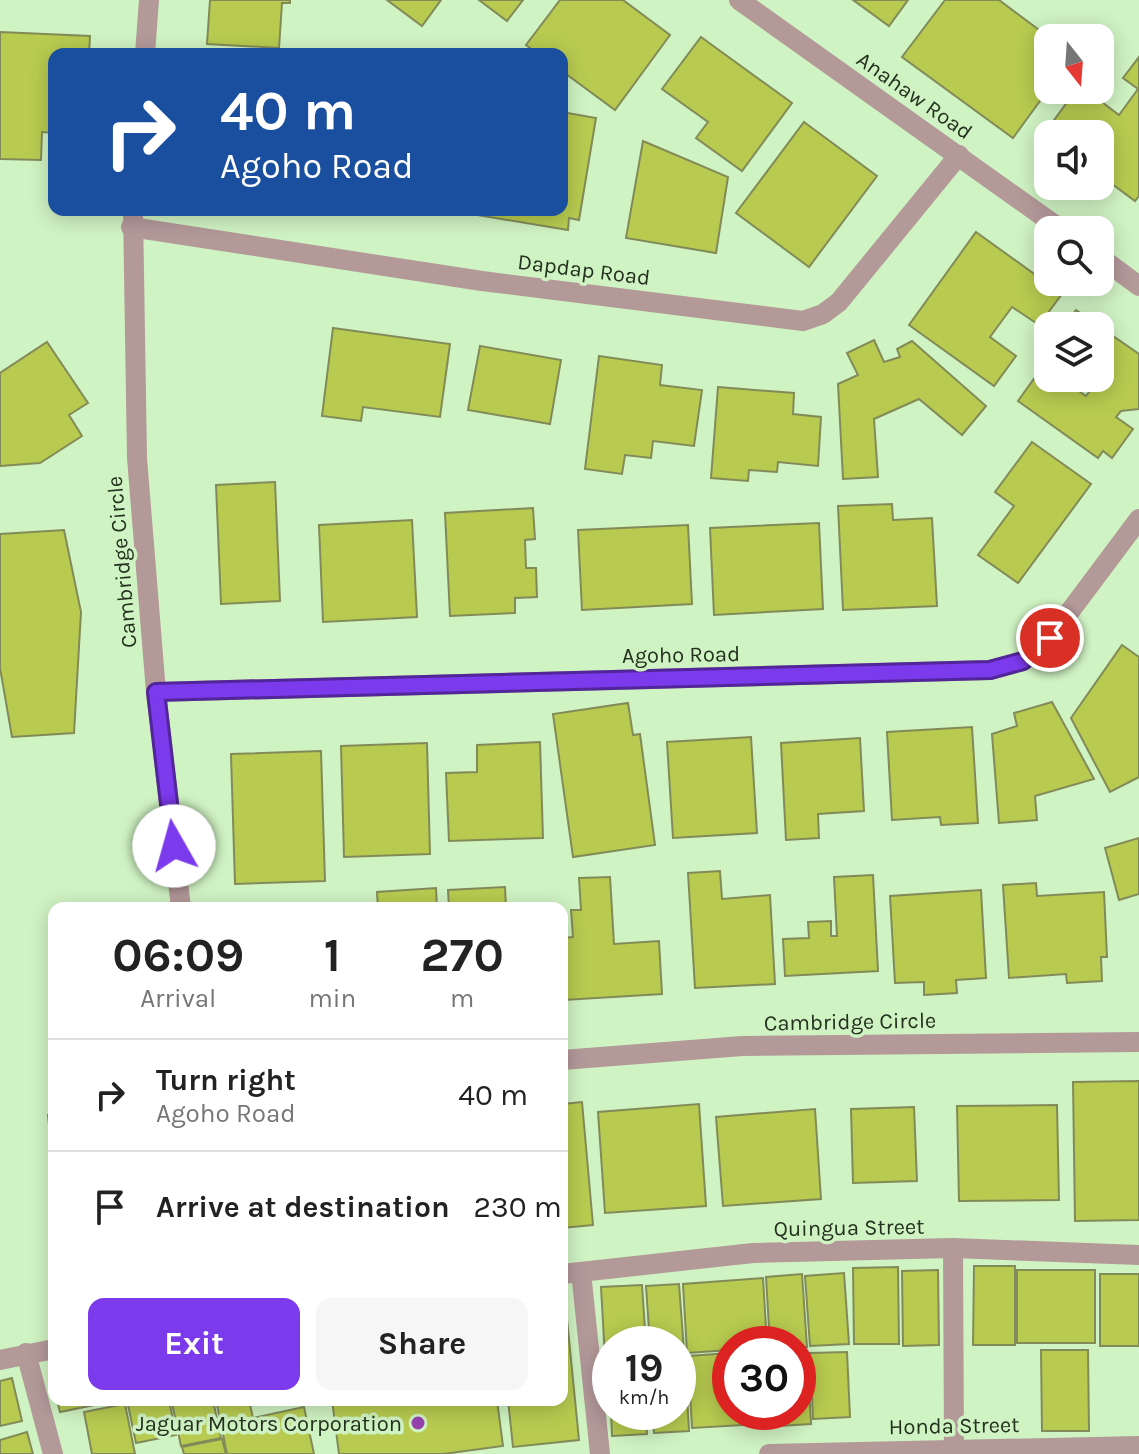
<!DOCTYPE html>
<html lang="en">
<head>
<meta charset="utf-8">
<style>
  :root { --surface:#fff; --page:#f6f6f6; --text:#222; --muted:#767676; --line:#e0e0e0; --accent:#7c3aed }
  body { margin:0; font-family:Karla,sans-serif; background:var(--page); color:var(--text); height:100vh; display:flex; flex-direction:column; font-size:30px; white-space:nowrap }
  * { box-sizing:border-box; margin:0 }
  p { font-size:26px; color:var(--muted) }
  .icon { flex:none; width:44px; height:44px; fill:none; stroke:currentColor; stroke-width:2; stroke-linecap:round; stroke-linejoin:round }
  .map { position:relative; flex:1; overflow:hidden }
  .panel { position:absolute; left:48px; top:902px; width:520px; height:504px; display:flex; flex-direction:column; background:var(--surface); border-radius:16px; box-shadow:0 4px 20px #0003 }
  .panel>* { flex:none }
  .top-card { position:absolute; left:48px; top:48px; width:520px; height:168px; border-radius:16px; box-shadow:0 4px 20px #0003; background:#1a4fa0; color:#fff; overflow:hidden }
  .needle { width:52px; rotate:163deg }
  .controls { position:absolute; left:1034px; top:24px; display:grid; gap:16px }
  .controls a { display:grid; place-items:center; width:80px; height:80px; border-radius:16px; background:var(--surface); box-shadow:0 4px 20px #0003; font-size:40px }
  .speed { position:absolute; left:592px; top:1326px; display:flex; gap:16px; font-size:40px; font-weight:700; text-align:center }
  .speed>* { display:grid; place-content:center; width:104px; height:104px; border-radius:50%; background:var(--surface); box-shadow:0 4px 20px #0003; line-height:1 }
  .speed small { font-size:20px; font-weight:400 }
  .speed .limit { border:12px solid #d22; background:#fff; color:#111 }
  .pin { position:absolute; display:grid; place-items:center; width:68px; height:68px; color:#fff; margin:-34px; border:4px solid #fff; border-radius:50%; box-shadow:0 2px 8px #0007 }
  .me { position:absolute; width:88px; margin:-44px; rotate:353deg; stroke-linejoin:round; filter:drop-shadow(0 0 6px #0008) }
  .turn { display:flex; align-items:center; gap:28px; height:168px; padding:0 40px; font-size:36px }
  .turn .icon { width:104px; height:104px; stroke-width:2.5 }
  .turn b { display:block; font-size:56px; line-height:68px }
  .eta { display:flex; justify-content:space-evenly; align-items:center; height:136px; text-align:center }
  .eta b { font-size:48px; font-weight:700; line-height:56px }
  .button { display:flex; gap:16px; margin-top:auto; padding:16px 40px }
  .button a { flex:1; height:92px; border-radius:16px; background:var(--accent); color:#fff; font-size:32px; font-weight:700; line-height:92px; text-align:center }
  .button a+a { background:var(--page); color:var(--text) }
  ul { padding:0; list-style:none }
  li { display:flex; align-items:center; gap:24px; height:112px; padding:0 40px; border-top:2px solid var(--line) }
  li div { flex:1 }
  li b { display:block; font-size:30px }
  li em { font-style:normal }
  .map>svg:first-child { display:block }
  .building { fill:#b8cb50; stroke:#828b58; stroke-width:2 }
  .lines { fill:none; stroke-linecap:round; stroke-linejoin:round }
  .minor { stroke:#b49999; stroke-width:20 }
  .route-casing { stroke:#51269a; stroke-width:20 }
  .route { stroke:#7c3aed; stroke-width:14 }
  .poi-dot { fill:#9642b0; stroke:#d0f3c3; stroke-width:3 }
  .labels { text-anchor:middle; stroke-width:7; stroke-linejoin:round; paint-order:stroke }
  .street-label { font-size:22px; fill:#24311f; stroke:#d0f3c3 }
  .poi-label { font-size:22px; fill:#24311f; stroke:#d0f3c3; text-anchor:end }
</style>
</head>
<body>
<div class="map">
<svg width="1139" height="1454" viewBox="0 0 1139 1454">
  <rect width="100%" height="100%" fill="#d0f3c3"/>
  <!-- building -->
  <g class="building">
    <path d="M210,0H290V3H282L279,48L207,44Z"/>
    <path d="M387,0H441L422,26Z"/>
    <path d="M479,0H523L507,21Z"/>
    <path d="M560,0H623L670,35L615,110L562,71V54H538L526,45Z"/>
    <path d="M853,0H908L889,26Z"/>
    <path d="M945,0H999L1050,38H1048V90L1013,138L902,57Z"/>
    <path d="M0,32L90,36L89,54H54V133L42,132L41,160L0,159Z"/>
    <path d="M701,37L792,103L742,171L696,138L708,122L662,89Z"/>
    <path d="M1139,57V196L1135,201L1100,175V134H1048V136L1044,134L1076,90H1086L1119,115L1138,89L1123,78Z"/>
    <path d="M562,112L596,118L579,220L569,218L568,230L477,215L478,210H562Z"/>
    <path d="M804,122L877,176L809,267L736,213Z"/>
    <path d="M643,141L728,177L716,253L626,238Z"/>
    <path d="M976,232L1062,294L1039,325L1012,307L990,337L1016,356L994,386L909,325Z"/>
    <path d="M1076,310L1099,326H1064Z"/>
    <path d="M1100,327L1139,354V409L1121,411L1116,417L1133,429L1112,458L1103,451L1098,458L1018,401L1043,366L1048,369V378H1060L1086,396L1105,371L1100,367Z"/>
    <path d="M333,328L450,344L440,417L363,407L361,421L322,416Z"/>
    <path d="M874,340L884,362L900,357L897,349L912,341L986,406L962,435L919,399L874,419L878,477L843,479L838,384L858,375L847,353Z"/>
    <path d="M47,342L88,403L69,415L82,436L40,463L0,466V373Z"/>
    <path d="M480,346L561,360L550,424L468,410Z"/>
    <path d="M599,356L662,365L660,385L702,390L694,446L653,441L651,458L625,455L622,474L585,469Z"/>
    <path d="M718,387L794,393L793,414L821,417L818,466L778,462L777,472L749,470L748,481L711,478Z"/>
    <path d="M1032,442L1091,484L1018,583L978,555L1014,506L995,492Z"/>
    <path d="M275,482L280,601L221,604L216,485Z"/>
    <path d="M892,504L893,520L932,518L937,606L843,610L838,506Z"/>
    <path d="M533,508L535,539L525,540L526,568H536L537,597L515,598V613L450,616L445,513Z"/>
    <path d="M412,520L417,617L323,622L319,525Z"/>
    <path d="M819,523L823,609L714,615L710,528Z"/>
    <path d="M688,525L692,604L582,610L578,530Z"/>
    <path d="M64,530L81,612L74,733L12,737L0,668V534Z"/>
    <path d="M1122,645L1139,657V777L1110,792L1071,718Z"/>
    <path d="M1052,702L1094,779L1035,796L1037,820L999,823L992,734L1017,726L1014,713Z"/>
    <path d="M628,703L633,735L640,734L655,845L573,857L553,714Z"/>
    <path d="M972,727L978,823L941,825L940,817L892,820L887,732Z"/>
    <path d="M751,737L757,833L673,838L667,742Z"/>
    <path d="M860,738L864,811L818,814L819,838L786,840L781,743Z"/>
    <path d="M540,742L543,838L449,841L446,773L477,772V745Z"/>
    <path d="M427,743L430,854L344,857L341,746Z"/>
    <path d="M321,751L325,881L235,884L231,754Z"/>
    <path d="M1139,838V894L1119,900L1105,848Z"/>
    <path d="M720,871L722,899L770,895L775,984L695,988L688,873Z"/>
    <path d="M873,875L878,971L785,976L783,939L809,938L808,922L831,921V936H837L834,877Z"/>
    <path d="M610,877L614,944L659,941L662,994L564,1000L562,938L573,937L571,910H581L579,878Z"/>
    <path d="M1036,883L1037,896L1104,892L1107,957H1101L1102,981L1067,983L1066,974L1009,978L1003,885Z"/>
    <path d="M505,887L506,908H449L448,890Z"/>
    <path d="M436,888L437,908H378L377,892Z"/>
    <path d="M981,890L986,978L956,980L957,993L924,995V982L895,983L890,896Z"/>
    <path d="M1139,1081V1220L1075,1221L1073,1082Z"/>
    <path d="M582,1102L593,1225L562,1228V1104Z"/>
    <path d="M699,1104L706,1206L605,1213L598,1112Z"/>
    <path d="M1057,1105L1059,1200L959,1201L957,1106Z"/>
    <path d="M914,1107L917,1181L853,1183L851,1109Z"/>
    <path d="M815,1109L821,1199L723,1206L716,1117Z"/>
    <path d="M54,1113V1174L48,1115Z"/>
    <path d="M974,1266H1015V1345H973Z"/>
    <path d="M898,1267L899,1344H854L853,1268Z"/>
    <path d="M938,1270L939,1345L903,1346L902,1271Z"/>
    <rect x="1017" y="1270" width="78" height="73"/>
    <path d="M844,1273L849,1344L810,1346L805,1276Z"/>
    <path d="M802,1274L807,1347L798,1348V1344H770L766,1277Z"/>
    <rect x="1100" y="1274" width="39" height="72"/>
    <path d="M763,1278L767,1344H730V1350L687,1353L683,1284Z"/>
    <path d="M679,1284L684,1351H678V1344H650L646,1286Z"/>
    <path d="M642,1285L646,1344H610V1358H605L601,1287Z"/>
    <path d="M562,1299H565L579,1440L513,1447L508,1400H562Z"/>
    <path d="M1041,1350H1088L1089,1431H1042Z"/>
    <path d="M847,1352L850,1417L813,1419L810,1353Z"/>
    <path d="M730,1353V1412H775V1423L692,1428L688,1356Z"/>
    <path d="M798,1353H807L811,1424L779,1426L778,1412H798Z"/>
    <path d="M685,1356L689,1431L654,1433L653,1412H678V1357Z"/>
    <path d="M12,1378L22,1421L0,1426V1381Z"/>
    <path d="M57,1400H119L60,1412Z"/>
    <path d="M155,1400H169L176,1435L136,1443L128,1405Z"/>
    <path d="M188,1400H213L221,1438L181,1446L172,1403Z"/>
    <path d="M216,1400H249L253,1418L304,1407L314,1454H227Z"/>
    <path d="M332,1400H497L503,1446L443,1454H339Z"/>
    <path d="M125,1404L135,1454H92L84,1412Z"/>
    <path d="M611,1412H646L647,1434L612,1436Z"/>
    <path d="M27,1432L33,1454H0V1440Z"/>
    <path d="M222,1439L226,1454H184L182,1447Z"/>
  </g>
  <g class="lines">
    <!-- minor -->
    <g class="minor">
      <path d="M739,0L1062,230"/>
      <path d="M145,54L149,0"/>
      <path d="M133,210L137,458L156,692L181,908"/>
      <path d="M131,227L482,281L803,321L823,314L839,302L959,155"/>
      <path d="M1100,257L1139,286"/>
      <path d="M156,692L990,670L1023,661L1050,638L1139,519"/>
      <path d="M562,1060L742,1046L1139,1042"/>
      <path d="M953,1248L954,1449"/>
      <path d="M581,1272L600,1454"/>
      <path d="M562,1274L753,1253L953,1248L1139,1255"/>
      <path d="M26,1353L53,1454"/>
      <path d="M0,1360L54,1349"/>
      <path d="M769,1454L1139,1446"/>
    </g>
  </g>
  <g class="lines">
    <!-- route casing -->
    <g class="route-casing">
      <path id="route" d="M174,846L156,692L990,670L1023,661L1050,638"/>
    </g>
    <!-- route -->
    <use href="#route" class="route"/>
  </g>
  <!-- markers -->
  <circle class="poi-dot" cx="418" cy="1423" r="8"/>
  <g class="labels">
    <!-- street labels -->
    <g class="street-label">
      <text transform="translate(915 95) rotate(35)" y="8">Anahaw Road</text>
      <text transform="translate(584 269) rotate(7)" y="8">Dapdap Road</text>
      <text transform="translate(121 562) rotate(-95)" y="8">Cambridge Circle</text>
      <text transform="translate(681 654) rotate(-1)" y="8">Agoho Road</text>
      <text transform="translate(850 1021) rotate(-1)" y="8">Cambridge Circle</text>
      <text transform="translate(849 1227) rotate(-1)" y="8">Quingua Street</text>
      <text transform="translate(954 1425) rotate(-1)" y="8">Honda Street</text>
    </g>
    <!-- poi labels -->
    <g class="poi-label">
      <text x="402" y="1431">Jaguar Motors Corporation</text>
    </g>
  </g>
</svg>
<div class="controls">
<a><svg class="needle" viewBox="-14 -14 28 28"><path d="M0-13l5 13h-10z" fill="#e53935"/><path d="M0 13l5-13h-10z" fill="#767676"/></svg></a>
<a><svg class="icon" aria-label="sound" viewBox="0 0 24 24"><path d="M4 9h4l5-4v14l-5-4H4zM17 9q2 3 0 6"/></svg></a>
<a><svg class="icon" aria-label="search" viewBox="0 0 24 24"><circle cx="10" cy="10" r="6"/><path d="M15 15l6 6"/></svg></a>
<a><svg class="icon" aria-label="layers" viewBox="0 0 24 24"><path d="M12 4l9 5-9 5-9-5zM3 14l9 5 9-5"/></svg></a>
</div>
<div class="speed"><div>19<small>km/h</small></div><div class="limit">30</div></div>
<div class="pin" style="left:1050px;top:638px;background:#d93025"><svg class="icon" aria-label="arrive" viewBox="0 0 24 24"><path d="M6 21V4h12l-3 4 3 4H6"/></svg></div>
<svg class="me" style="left:174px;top:846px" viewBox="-20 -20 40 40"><circle r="19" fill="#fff"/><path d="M0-13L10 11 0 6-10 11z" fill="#7c3aed"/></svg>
<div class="top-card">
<div class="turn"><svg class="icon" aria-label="right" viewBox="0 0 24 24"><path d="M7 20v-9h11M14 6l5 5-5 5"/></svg><div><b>40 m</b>Agoho Road</div></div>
</div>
<section class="panel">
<div class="eta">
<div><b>06:09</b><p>Arrival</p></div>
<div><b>1</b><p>min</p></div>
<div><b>270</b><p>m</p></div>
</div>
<ul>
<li><svg class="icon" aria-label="right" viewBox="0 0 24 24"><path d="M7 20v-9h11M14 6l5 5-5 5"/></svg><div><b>Turn right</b><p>Agoho Road</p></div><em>40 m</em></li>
<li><svg class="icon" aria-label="arrive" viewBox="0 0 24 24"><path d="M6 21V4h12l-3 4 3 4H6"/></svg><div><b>Arrive at destination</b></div><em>230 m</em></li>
</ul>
<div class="button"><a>Exit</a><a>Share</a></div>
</section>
</div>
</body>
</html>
